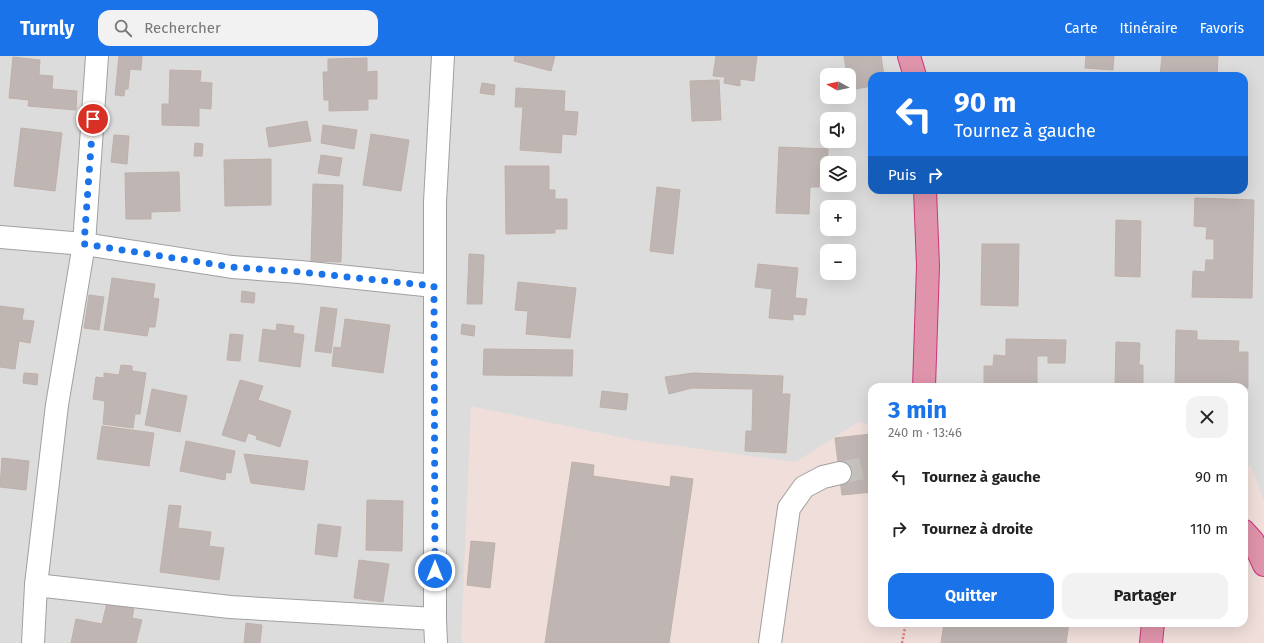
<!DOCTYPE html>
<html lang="fr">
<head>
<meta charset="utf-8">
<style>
  :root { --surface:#fff; --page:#f2f2f2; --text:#222; --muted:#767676; --accent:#1a73e8 }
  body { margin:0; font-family:"Fira Sans",sans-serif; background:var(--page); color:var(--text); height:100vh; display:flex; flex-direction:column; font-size:15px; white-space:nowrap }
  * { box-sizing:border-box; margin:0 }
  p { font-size:13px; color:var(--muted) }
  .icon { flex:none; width:22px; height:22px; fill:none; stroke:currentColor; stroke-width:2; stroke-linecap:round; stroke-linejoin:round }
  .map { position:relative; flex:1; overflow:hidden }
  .panel { position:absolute; left:868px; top:327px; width:380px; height:244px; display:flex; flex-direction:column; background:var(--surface); border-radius:12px; box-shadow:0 4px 16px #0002 }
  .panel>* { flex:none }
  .hud { position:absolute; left:868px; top:16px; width:380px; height:122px; border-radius:12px; box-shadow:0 4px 16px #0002; background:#1a73e8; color:#fff; overflow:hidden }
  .needle { width:26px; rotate:278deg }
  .buttons { position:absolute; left:820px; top:12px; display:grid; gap:8px }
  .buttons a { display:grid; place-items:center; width:36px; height:36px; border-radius:8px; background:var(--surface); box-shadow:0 4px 16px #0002; font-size:20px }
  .pin { position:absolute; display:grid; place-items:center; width:34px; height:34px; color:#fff; margin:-17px; border:2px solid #fff; border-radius:50%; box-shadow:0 1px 4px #0007 }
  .me { position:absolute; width:44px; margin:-22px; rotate:0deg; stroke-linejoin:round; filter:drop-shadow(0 0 3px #0008) }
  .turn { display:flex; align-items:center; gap:14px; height:84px; padding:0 20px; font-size:18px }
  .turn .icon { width:52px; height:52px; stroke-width:2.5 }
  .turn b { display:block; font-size:28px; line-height:34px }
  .then { display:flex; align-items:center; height:38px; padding:0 20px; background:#0003; gap:8px; font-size:15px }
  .round { display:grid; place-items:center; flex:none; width:42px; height:42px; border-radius:12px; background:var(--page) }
  .headline { display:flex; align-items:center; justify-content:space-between; height:68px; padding:0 20px }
  h1 { font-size:24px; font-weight:700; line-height:30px; color:var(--accent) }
  .cta { display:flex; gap:8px; margin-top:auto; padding:8px 20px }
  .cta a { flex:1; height:46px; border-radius:12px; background:var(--accent); color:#fff; font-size:16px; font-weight:700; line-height:46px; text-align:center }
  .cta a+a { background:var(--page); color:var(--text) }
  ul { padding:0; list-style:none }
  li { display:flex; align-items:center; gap:12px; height:52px; padding:0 20px }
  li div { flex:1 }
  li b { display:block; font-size:15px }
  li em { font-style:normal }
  header { display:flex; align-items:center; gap:24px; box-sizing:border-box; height:56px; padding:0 20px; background:var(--accent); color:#fff }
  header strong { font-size:19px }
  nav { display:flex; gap:22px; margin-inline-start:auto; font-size:14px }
  .search { width:280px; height:36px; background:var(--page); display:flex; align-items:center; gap:10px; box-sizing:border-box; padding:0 14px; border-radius:12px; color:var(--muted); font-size:15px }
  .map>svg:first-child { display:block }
  .residential { fill:#dddcdc; fill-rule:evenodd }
  .military { fill:#efdeda }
  .building { fill:#bfb6b3; stroke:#bfb0a9 }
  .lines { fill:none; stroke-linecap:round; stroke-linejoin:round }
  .minor-tunnel { stroke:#c5c2be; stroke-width:22; stroke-dasharray:22 11; stroke-linecap:butt }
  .minor-casing { stroke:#a0a0a0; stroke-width:24 }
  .highway-casing { stroke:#cc347b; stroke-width:24 }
  .path { stroke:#ee787a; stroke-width:2.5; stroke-dasharray:2 2; stroke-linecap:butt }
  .minor { stroke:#fff; stroke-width:22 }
  .highway { stroke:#df94ab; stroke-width:22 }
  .route { stroke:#1a73e8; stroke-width:7; stroke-dasharray:0 12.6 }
</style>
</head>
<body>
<header>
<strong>Turnly</strong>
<div class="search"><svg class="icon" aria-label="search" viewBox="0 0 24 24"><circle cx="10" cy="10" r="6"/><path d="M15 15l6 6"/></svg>Rechercher</div>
<nav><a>Carte</a><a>Itinéraire</a><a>Favoris</a></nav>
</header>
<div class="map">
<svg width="1264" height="587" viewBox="0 0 1264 587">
  <rect width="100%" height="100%" fill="#efebe6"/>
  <!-- residential -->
  <path class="residential" d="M0,0H1264V587H0ZM827,19H849V41H827ZM872,20H1244V134H872ZM827,63H849V85H827ZM827,107H849V129H827ZM827,151H849V173H827ZM827,195H849V217H827ZM872,331H1244V567H872Z"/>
  <!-- military -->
  <path class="military" d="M471,350L634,384L796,406L858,366L872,369V567H1244V410H1251L1264,445V587H461Z"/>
  <!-- building -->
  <g class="building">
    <path d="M119,0H142L141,14L130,13L128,33H125L124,40L115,39Z"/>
    <path d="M515,0H555L551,15L514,5Z"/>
    <path d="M716,0H757L754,25L740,23V30L724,27L725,21L713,20Z"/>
    <path d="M844,0H881L884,20H872V30L850,34L849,19H847Z"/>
    <path d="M1086,0H1114L1113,14L1085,12Z"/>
    <path d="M1162,0H1218L1217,20H1160Z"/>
    <path d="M13,1L40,4L39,19L53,20L52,33L77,35L76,54L28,50L29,44L9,42Z"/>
    <path d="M367,2V16L377,15V43H368V54L329,55V44H324L323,16H328V3Z"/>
    <path d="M170,14L201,15L200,26L212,27L211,53L199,52V70L162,69V48H169Z"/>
    <path d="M719,24L721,64L692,65L690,25Z"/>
    <path d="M482,27L495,29L494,39L480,37Z"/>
    <path d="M516,32L565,35L564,55L578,56L576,79L562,78L561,97L520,94L523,51H515Z"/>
    <path d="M307,65L311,85L269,91L266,72Z"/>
    <path d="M323,69L357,74L354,93L321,87Z"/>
    <path d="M21,72L62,77L55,135L14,130Z"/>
    <path d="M371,78L409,84L401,135L363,129Z"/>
    <path d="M114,79L129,80L127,108L111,106Z"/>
    <path d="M195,87L203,88L202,100H194Z"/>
    <path d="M779,91L828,93L827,119L820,118L819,131H810L809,158L776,157Z"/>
    <path d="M321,99L342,102L339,120L318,117Z"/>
    <path d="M271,103V149L225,150L224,104Z"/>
    <path d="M505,110H549V134H555V143H567V173H555V177L506,178Z"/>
    <path d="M179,116L180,155L151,156V163H126L125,117Z"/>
    <path d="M313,128L343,129L341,206L311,205Z"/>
    <path d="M657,131L680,134L673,198L650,195Z"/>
    <path d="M1195,142L1254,144L1252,242L1192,241L1193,215L1205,216L1206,204H1214V183H1206L1207,171L1194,170Z"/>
    <path d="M1116,164L1141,165L1140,221L1115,220Z"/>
    <path d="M982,188H1019L1018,250L981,249Z"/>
    <path d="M469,198L484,199L482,248H467Z"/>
    <path d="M758,208L798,212L795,242L807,243L805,259L793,258V264L769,262L772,233L755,231Z"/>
    <path d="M112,222L155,228L153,242L159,243L155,271H149L147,280L104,274Z"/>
    <path d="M518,226L576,232L570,282L526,278L528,255L515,254Z"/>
    <path d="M242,235L255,237L254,247L241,246Z"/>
    <path d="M89,239L104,241L99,274L84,272Z"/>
    <path d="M0,250L24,253L22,264L34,265L30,287L19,285L15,313L0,311Z"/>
    <path d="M321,251L337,253L331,297L315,295Z"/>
    <path d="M345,263L390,269L383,317L332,310L334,291L341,292Z"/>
    <path d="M277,268L294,270L293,277L304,279L300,311L259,305L263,273L276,275Z"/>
    <path d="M462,268L475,270L474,280L461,278Z"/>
    <path d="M1176,274L1197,275V284L1239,285L1238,296H1248V332L1175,331Z"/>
    <path d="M230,278L243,279L240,305L227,304Z"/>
    <path d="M1006,283L1066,284L1065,307H1048V300H1037V331H1048H984V310H993L994,299L1006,300Z"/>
    <path d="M1116,286L1140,287L1139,309H1143V331H1115Z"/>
    <path d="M484,293L573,294L572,320L483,319Z"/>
    <path d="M121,309L132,310V315L146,317L140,358H135L133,372L103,368L105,345L93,343L96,321L104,322V317L119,319Z"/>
    <path d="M24,317L38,318L37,329L23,327Z"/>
    <path d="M693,317L783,320L782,338H790L786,397L745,395L746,375H752L753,333L692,332L669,338L665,321Z"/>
    <path d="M240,324L263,330L258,344L291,355L280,391L256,383L257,380L248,377L245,386L222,379Z"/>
    <path d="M152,333L187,340L180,376L145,369Z"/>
    <path d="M602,335L628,338L626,354L600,351Z"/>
    <path d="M102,370L154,377L149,410L97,403Z"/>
    <path d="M872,378V436L842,439L835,382Z"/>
    <path d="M186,385L235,395L231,417L226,416L225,424L180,415Z"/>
    <path d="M244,398L308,405L304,434L251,427Z"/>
    <path d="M2,402L29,405L26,434L0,431Z"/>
    <path d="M572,406L594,409L593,420L670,431L671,420L693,423L669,587H545Z"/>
    <path d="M367,444L403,445L402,495L366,494Z"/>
    <path d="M169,449L181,450L178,472L211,476L209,490L224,492L219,524L160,516Z"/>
    <path d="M318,468L341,471L337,501L315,498Z"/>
    <path d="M471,485L495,487L490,532L467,529Z"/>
    <path d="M359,504L389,508L383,546L354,542Z"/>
    <path d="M107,547L134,553L132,562L142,564L136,587H71L76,563L102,568Z"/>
    <path d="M246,567L262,569L260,587H244Z"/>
    <path d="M944,567H1069L1066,587H941Z"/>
  </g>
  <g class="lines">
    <!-- minor-tunnel -->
    <path class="minor-tunnel" d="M840,417L872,410"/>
    <!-- minor casing -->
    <g class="minor-casing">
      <g id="minor">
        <path d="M97,0L84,188L57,349L36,529L230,551L435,563"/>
        <path d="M0,181L84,188L232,211L300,216L434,230"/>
        <path d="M33,587L36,529"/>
        <path d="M436,587L435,563V146L443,0"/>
        <path d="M770,587L789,452L804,431L823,421L840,417"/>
      </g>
    </g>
    <!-- highway casing -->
    <g class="highway-casing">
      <g id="highway">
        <path d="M909,0L915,20"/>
        <path d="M924,331L928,210L925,134"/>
        <path d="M1244,475L1253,485L1264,509"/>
        <path d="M1151,587L1153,567"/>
      </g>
    </g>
    <!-- path -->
    <path class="path" d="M902,587L906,567"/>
    <!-- minor -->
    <use href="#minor" class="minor"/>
    <!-- highway -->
    <use href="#highway" class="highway"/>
  </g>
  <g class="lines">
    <!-- route -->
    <path class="route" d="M93,63L84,188L232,211L300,216L434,230L435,515"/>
  </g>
</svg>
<div class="buttons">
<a><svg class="needle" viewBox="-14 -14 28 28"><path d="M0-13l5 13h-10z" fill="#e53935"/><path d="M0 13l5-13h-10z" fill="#767676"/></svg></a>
<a><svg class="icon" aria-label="sound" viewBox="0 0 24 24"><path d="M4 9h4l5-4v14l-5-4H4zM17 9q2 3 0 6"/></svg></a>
<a><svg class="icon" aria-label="layers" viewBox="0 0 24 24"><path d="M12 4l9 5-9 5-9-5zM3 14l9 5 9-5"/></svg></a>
<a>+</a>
<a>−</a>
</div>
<div class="pin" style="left:93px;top:63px;background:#d93025"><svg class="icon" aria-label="arrive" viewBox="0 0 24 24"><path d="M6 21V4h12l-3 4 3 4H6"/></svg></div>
<svg class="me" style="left:435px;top:515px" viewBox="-20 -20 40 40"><circle r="17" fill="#1a73e8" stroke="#fff" stroke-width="3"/><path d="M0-11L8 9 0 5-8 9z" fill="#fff"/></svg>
<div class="hud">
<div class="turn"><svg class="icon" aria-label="left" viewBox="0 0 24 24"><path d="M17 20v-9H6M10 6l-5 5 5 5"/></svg><div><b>90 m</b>Tournez à gauche</div></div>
<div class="then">Puis<svg class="icon" aria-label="right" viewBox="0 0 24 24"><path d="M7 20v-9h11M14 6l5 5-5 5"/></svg></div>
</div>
<section class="panel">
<div class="headline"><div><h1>3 min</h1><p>240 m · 13:46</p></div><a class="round"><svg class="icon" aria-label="close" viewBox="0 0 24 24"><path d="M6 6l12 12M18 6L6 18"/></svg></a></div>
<ul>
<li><svg class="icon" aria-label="left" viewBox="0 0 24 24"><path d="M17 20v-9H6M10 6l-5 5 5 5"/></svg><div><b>Tournez à gauche</b></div><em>90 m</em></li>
<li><svg class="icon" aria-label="right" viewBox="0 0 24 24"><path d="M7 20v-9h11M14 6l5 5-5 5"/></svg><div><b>Tournez à droite</b></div><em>110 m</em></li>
</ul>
<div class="cta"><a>Quitter</a><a>Partager</a></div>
</section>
</div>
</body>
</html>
